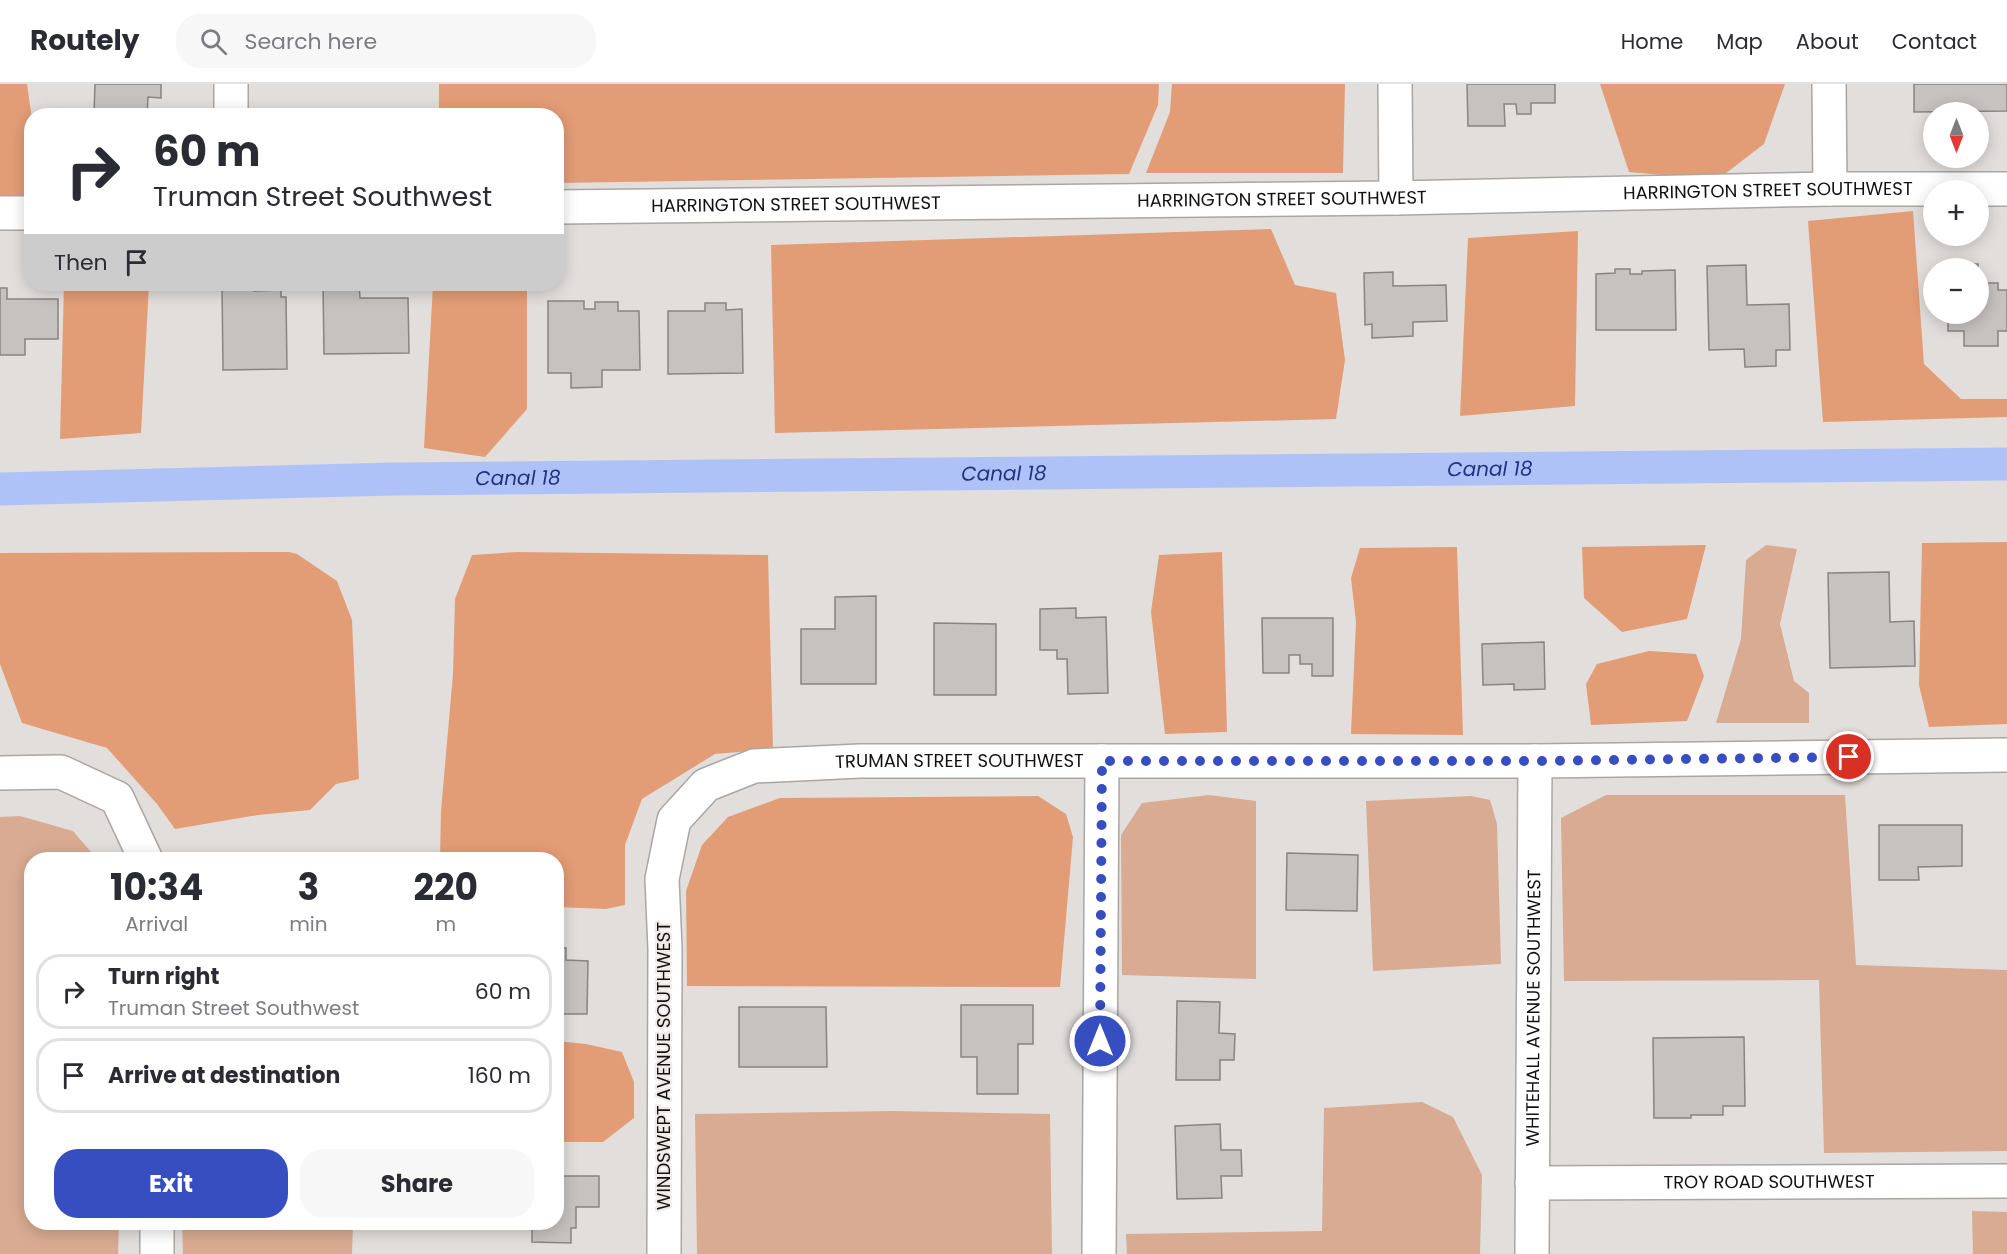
<!DOCTYPE html>
<html lang="en">
<head>
<meta charset="utf-8">
<style>
  :root { --surface:#fff; --page:#f7f7f7; --text:#2b2b33; --muted:#7c7c81; --line:#e1e1e2; --accent:#374ec0 }
  body { margin:0; font-family:Poppins,sans-serif; background:var(--page); color:var(--text); height:100vh; display:flex; flex-direction:column; font-size:22px; white-space:nowrap }
  * { box-sizing:border-box; margin:0 }
  p { font-size:20px; color:var(--muted) }
  .icon { flex:none; width:33px; height:33px; fill:none; stroke:currentColor; stroke-width:2; stroke-linecap:round; stroke-linejoin:round }
  .map { position:relative; flex:1; overflow:hidden }
  .side { position:absolute; left:24px; top:768px; width:540px; height:378px; display:flex; flex-direction:column; background:var(--surface); border-radius:24px; box-shadow:0 3px 15px #0003 }
  .side>* { flex:none }
  .guide { position:absolute; left:24px; top:24px; width:540px; height:183px; border-radius:24px; box-shadow:0 3px 15px #0003; background:#fff; color:var(--text); overflow:hidden }
  .needle { width:39px; rotate:180deg }
  .buttons { position:absolute; left:1923px; top:18px; display:grid; gap:12px }
  .buttons a { display:grid; place-items:center; width:66px; height:66px; border-radius:50%; background:var(--surface); box-shadow:0 3px 15px #0003; font-size:30px }
  .pin { position:absolute; display:grid; place-items:center; width:51px; height:51px; color:#fff; margin:-26px; border:3px solid #fff; border-radius:50%; box-shadow:0 2px 6px #0007 }
  .me { position:absolute; width:66px; margin:-33px; rotate:0deg; stroke-linejoin:round; filter:drop-shadow(0 0 4px #0008) }
  .turn { display:flex; align-items:center; gap:21px; height:126px; padding:0 30px; font-size:27px }
  .turn .icon { width:78px; height:78px; stroke-width:2.5 }
  .turn b { display:block; font-size:42px; line-height:51px }
  .then { display:flex; align-items:center; height:57px; padding:0 30px; background:#0003; gap:12px; font-size:22px }
  .eta { display:flex; justify-content:space-evenly; align-items:center; height:102px; text-align:center }
  .eta b { font-size:36px; font-weight:700; line-height:42px }
  .button { display:flex; gap:12px; margin-top:auto; padding:12px 30px }
  .button a { flex:1; height:69px; border-radius:24px; background:var(--accent); color:#fff; font-size:24px; font-weight:700; line-height:69px; text-align:center }
  .button a+a { background:var(--page); color:var(--text) }
  ul { padding:0; list-style:none }
  li { display:flex; align-items:center; gap:18px; height:75px; margin:0 12px 9px; padding:0 18px; border:3px solid var(--line); border-radius:24px }
  li div { flex:1 }
  li b { display:block; font-size:22px }
  li em { font-style:normal }
  header { display:flex; align-items:center; gap:36px; box-sizing:border-box; height:84px; padding:0 30px; background:var(--surface); border-bottom:2px solid var(--line) }
  header strong { font-size:28px }
  nav { display:flex; gap:33px; margin-inline-start:auto; font-size:21px }
  .search { width:420px; height:54px; background:var(--page); display:flex; align-items:center; gap:15px; box-sizing:border-box; padding:0 21px; border-radius:24px; color:var(--muted); font-size:22px }
  .map>svg:first-child { display:block }
  .green { fill:#d9ab92 }
  .forest { fill:#e39d76 }
  .lines { fill:none; stroke-linecap:round; stroke-linejoin:round }
  .canal { stroke:#afc2f8; stroke-width:33 }
  .building { fill:#c6c2c0; stroke:#888482; stroke-width:1.5 }
  .minor-casing { stroke:#aaa6a4; stroke-width:36 }
  .minor { stroke:#fff; stroke-width:33 }
  .route { stroke:#374ec0; stroke-width:10; stroke-dasharray:0 18 }
  .labels { text-anchor:middle; stroke-width:4.5; stroke-linejoin:round; paint-order:stroke }
  .street-label { font-size:18px; fill:#131110; stroke:#efebe9 }
  .water-label { font-size:20px; font-style:italic; fill:#22327e; stroke:#efebe9 }
</style>
</head>
<body>
<header>
<strong>Routely</strong>
<div class="search"><svg class="icon" aria-label="search" viewBox="0 0 24 24"><circle cx="10" cy="10" r="6"/><path d="M15 15l6 6"/></svg>Search here</div>
<nav><a>Home</a><a>Map</a><a>About</a><a>Contact</a></nav>
</header>
<div class="map">
<svg width="2007" height="1170" viewBox="0 0 2007 1170">
  <rect width="100%" height="100%" fill="#e2dedb"/>
  <!-- green -->
  <g class="green">
    <path d="M1766,461L1797,465L1780,540L1794,597L1809,609V639H1716L1741,555L1746,476Z"/>
    <path d="M1209,711L1256,717V895L1122,891L1121,751L1142,719Z"/>
    <path d="M1606,711H1845L1856,881L2007,886V1067L1824,1069L1819,896L1564,897L1561,734Z"/>
    <path d="M1471,712L1490,716L1497,740L1501,880L1373,887L1366,717Z"/>
    <path d="M20,732L73,747L97,775L32,776V1138L119,1139L118,1170H0V733Z"/>
    <path d="M1422,1018L1453,1033L1482,1091L1480,1170H1127L1126,1150L1322,1147L1324,1024Z"/>
    <path d="M893,1027L1050,1030L1052,1170H697L695,1030Z"/>
    <path d="M1972,1127L2007,1128V1170H1973Z"/>
    <path d="M182,1139H353L352,1170H183Z"/>
  </g>
  <!-- forest -->
  <g class="forest">
    <path d="M0,0H27L32,35L31,111L0,116Z"/>
    <path d="M439,0H1159L1158,21L1129,90L557,99L556,32L439,31Z"/>
    <path d="M1172,0H1345L1343,89H1146L1170,28Z"/>
    <path d="M1600,0H1785L1764,60L1717,96L1629,88Z"/>
    <path d="M1913,127L1924,280L1961,315H2007V333L1823,338L1808,137Z"/>
    <path d="M1271,145L1295,201L1336,209L1345,276L1336,335L775,349L771,161Z"/>
    <path d="M1578,147L1575,322L1460,332L1468,154Z"/>
    <path d="M64,200H149L141,349L60,355Z"/>
    <path d="M433,200H527V325L485,373L424,364Z"/>
    <path d="M2007,458V640L1929,643L1919,601L1922,459Z"/>
    <path d="M1706,461L1687,535L1622,548L1584,514L1582,463Z"/>
    <path d="M1457,463L1463,651L1351,650L1356,538L1351,494L1360,464Z"/>
    <path d="M289,468L297,470L337,497L352,536L359,695L336,700L310,726L258,731L175,745L157,720L107,664L22,639L0,580V469Z"/>
    <path d="M517,468L768,471L773,665L715,670L642,715L625,761V821L606,825L557,823L556,776H440L441,727L453,590L455,515L472,471Z"/>
    <path d="M1222,468L1227,648L1165,650L1151,528L1159,471Z"/>
    <path d="M1649,567L1696,570L1704,592L1687,637L1591,641L1586,600L1597,580Z"/>
    <path d="M1038,712L1066,730L1073,753L1060,903L687,902L686,807L702,761L728,733L780,714Z"/>
    <path d="M557,957L586,960L622,968L634,998V1034L603,1058H557Z"/>
  </g>
  <g class="lines">
    <!-- canal -->
    <path class="canal" id="s1" d="M0,405L395,395L2007,380"/>
  </g>
  <!-- building -->
  <g class="building">
    <path d="M95,0H161V14L148,13L147,32L94,30Z"/>
    <path d="M1467,0H1555V19H1531V30H1517L1516,20H1504L1505,42H1468Z"/>
    <path d="M1914,0H2007V27L1914,28Z"/>
    <rect x="1948" y="180" width="30" height="4"/>
    <path d="M1746,181L1747,221L1789,220L1790,266H1776V282L1745,283L1744,265L1709,266L1707,182Z"/>
    <path d="M1615,185H1630V190H1642V187L1675,186L1676,246H1596V190L1615,189Z"/>
    <path d="M1393,188V202L1446,201L1447,237L1413,238V252L1372,254V240L1365,241L1364,189Z"/>
    <path d="M1978,191L1979,207H1981V199H1998V206H2007V247H1998V262H1964V247H1948V230H1978Z"/>
    <path d="M222,200H254V207L281,206V213H286L287,285L223,286Z"/>
    <path d="M323,200H359L360,214H408L409,269L324,270Z"/>
    <path d="M0,204H7V215H58V255H25V271H0Z"/>
    <path d="M548,217H584V225H595V218H618V227H639L640,286H602V303L571,304V289H548Z"/>
    <path d="M705,219H726V226L742,225L743,289L668,290V227H705Z"/>
    <path d="M1889,488L1890,538L1914,537L1915,582L1830,584L1828,489Z"/>
    <path d="M876,512V600H801V545H835V513Z"/>
    <path d="M1076,524V534L1106,533L1108,609L1068,610L1067,575H1057V566H1040V525Z"/>
    <path d="M1262,534H1333V592H1312V580H1300V571H1289V589H1263Z"/>
    <path d="M934,539L996,540V611H934Z"/>
    <path d="M1544,558L1545,605L1514,606V600L1483,601L1482,560Z"/>
    <path d="M1879,741H1962V782L1918,783L1919,796H1879Z"/>
    <path d="M1287,769L1358,771L1357,827L1286,826Z"/>
    <path d="M556,864H566V876L588,877L587,930H556Z"/>
    <path d="M1177,917L1220,918L1219,949L1235,950L1234,976H1220V996H1176Z"/>
    <path d="M961,921H1033V960H1018V1010H977V973H961Z"/>
    <path d="M739,923H826L827,983H739Z"/>
    <path d="M1744,953L1745,1022H1723V1031H1691V1034H1654L1653,954Z"/>
    <path d="M1220,1040L1221,1066H1241L1242,1092H1221L1222,1114L1177,1115L1175,1042Z"/>
    <path d="M556,1092H599V1123H576V1144H571V1159L532,1158V1138H556Z"/>
  </g>
  <g class="lines">
    <!-- minor casing -->
    <g class="minor-casing">
      <g id="minor">
        <path d="M1395,0L1396,114"/>
        <path d="M1829,0L1830,105"/>
        <path d="M231,32V0"/>
        <path id="s2" d="M556,123L1396,114L1830,105H2007"/>
        <path d="M0,129H32"/>
        <path d="M0,689L61,688L117,714L146,776"/>
        <path id="s3" d="M1532,1099L2007,1097"/>
        <path d="M157,1170V1138"/>
        <path id="s4" d="M664,1170L665,865L662,795L674,736L706,701L754,682L860,677H1535L2007,671"/>
        <path d="M1099,1170L1102,677"/>
        <path id="s5" d="M1532,1170L1535,677"/>
      </g>
    </g>
    <!-- minor -->
    <use href="#minor" class="minor"/>
  </g>
  <g class="lines">
    <!-- route -->
    <path class="route" d="M1100,957L1102,677H1535L1849,673"/>
  </g>
  <g class="labels">
    <!-- street labels -->
    <g class="street-label">
      <text dy="6" stroke="none"><textPath href="#s2" startOffset="1212">HARRINGTON STREET SOUTHWEST</textPath></text>
      <text dy="6" stroke="none"><textPath href="#s2" startOffset="726">HARRINGTON STREET SOUTHWEST</textPath></text>
      <text dy="6" stroke="none"><textPath href="#s2" startOffset="240">HARRINGTON STREET SOUTHWEST</textPath></text>
      <text dy="6" stroke="none"><textPath href="#s4" startOffset="740">TRUMAN STREET SOUTHWEST</textPath></text>
      <text dy="6" stroke="none"><textPath href="#s5" startOffset="246">WHITEHALL AVENUE SOUTHWEST</textPath></text>
      <text transform="translate(664 982) rotate(-90)" y="6">WINDSWEPT AVENUE SOUTHWEST</text>
      <text dy="6" stroke="none"><textPath href="#s3" startOffset="237">TROY ROAD SOUTHWEST</textPath></text>
    </g>
    <!-- water labels -->
    <g class="water-label">
      <text dy="7" stroke="none"><textPath href="#s1" startOffset="1490">Canal 18</textPath></text>
      <text dy="7" stroke="none"><textPath href="#s1" startOffset="1004">Canal 18</textPath></text>
      <text dy="7" stroke="none"><textPath href="#s1" startOffset="518">Canal 18</textPath></text>
    </g>
  </g>
</svg>
<div class="buttons">
<a><svg class="needle" viewBox="-14 -14 28 28"><path d="M0-13l5 13h-10z" fill="#e53935"/><path d="M0 13l5-13h-10z" fill="#7c7c81"/></svg></a>
<a>+</a>
<a>−</a>
</div>
<div class="pin" style="left:1849px;top:673px;background:#d93025"><svg class="icon" aria-label="arrive" viewBox="0 0 24 24"><path d="M6 21V4h12l-3 4 3 4H6"/></svg></div>
<svg class="me" style="left:1100px;top:957px" viewBox="-20 -20 40 40"><circle r="17" fill="#374ec0" stroke="#fff" stroke-width="3"/><path d="M0-11L8 9 0 5-8 9z" fill="#fff"/></svg>
<div class="guide">
<div class="turn"><svg class="icon" aria-label="right" viewBox="0 0 24 24"><path d="M7 20v-9h11M14 6l5 5-5 5"/></svg><div><b>60 m</b>Truman Street Southwest</div></div>
<div class="then">Then<svg class="icon" aria-label="arrive" viewBox="0 0 24 24"><path d="M6 21V4h12l-3 4 3 4H6"/></svg></div>
</div>
<section class="side">
<div class="eta">
<div><b>10:34</b><p>Arrival</p></div>
<div><b>3</b><p>min</p></div>
<div><b>220</b><p>m</p></div>
</div>
<ul>
<li><svg class="icon" aria-label="right" viewBox="0 0 24 24"><path d="M7 20v-9h11M14 6l5 5-5 5"/></svg><div><b>Turn right</b><p>Truman Street Southwest</p></div><em>60 m</em></li>
<li><svg class="icon" aria-label="arrive" viewBox="0 0 24 24"><path d="M6 21V4h12l-3 4 3 4H6"/></svg><div><b>Arrive at destination</b></div><em>160 m</em></li>
</ul>
<div class="button"><a>Exit</a><a>Share</a></div>
</section>
</div>
</body>
</html>
